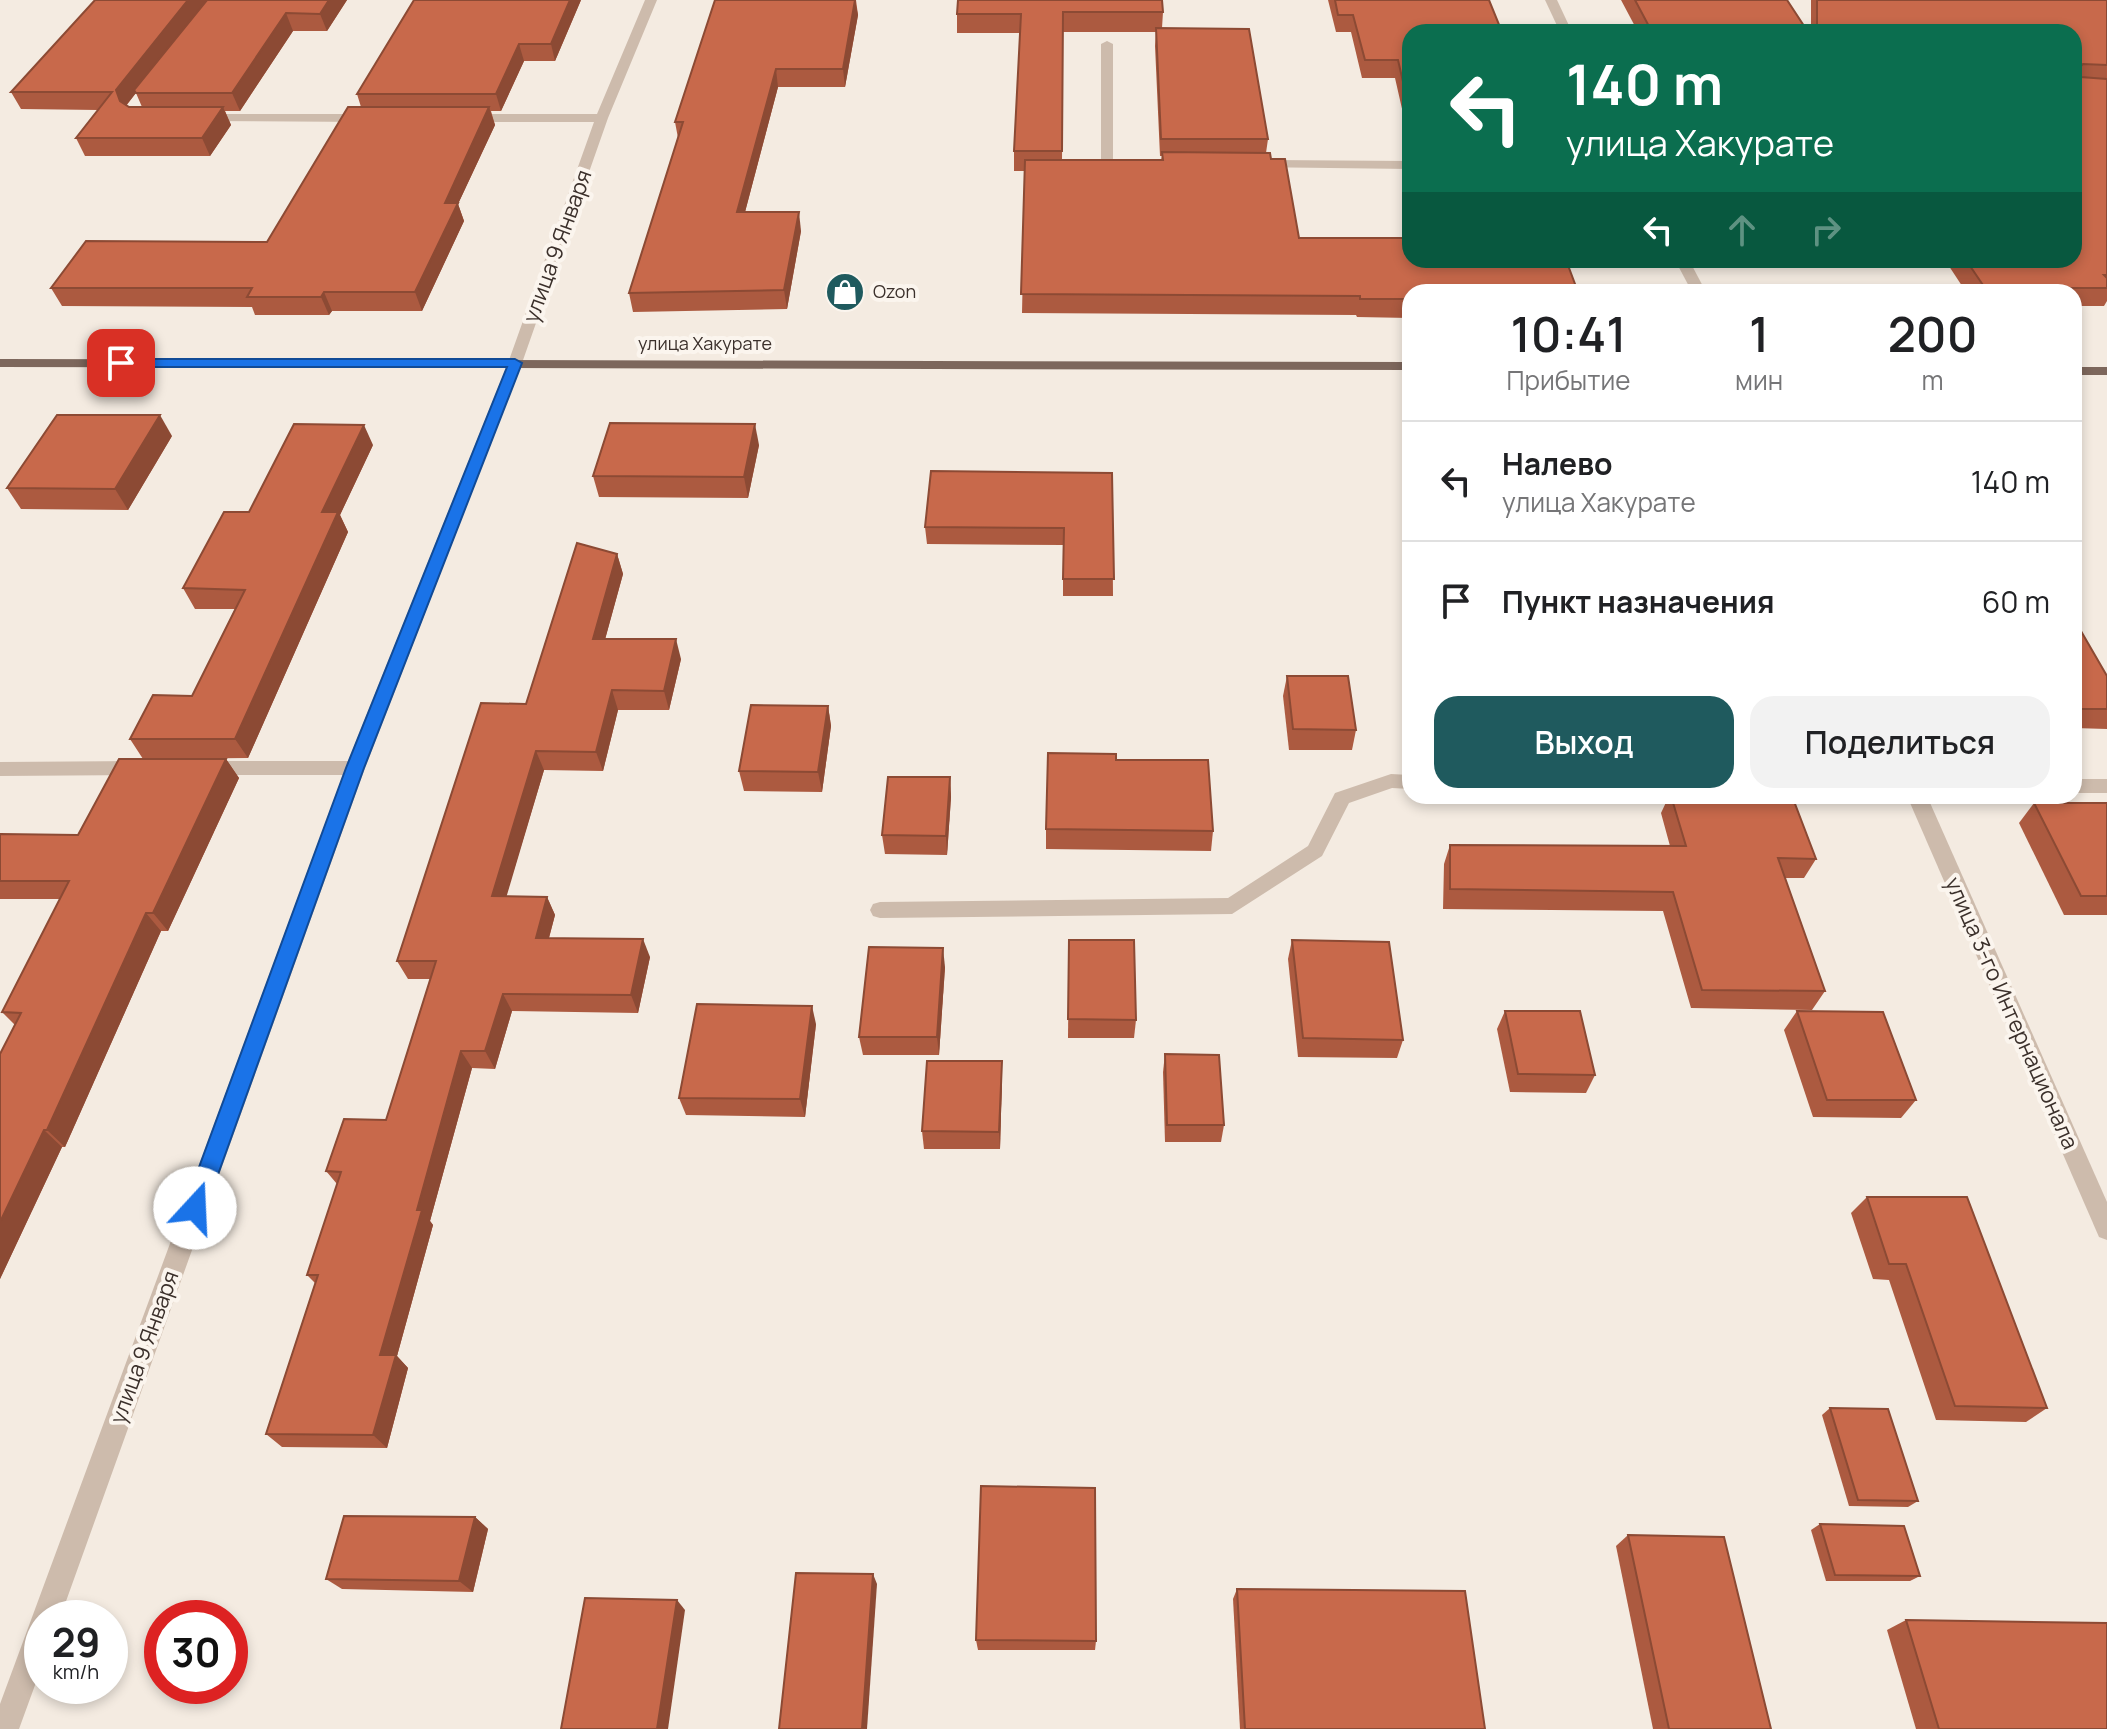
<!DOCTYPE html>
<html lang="ru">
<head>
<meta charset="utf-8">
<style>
  :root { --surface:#fff; --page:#f2f2f2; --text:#202124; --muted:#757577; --line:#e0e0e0; --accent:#1f5a5e }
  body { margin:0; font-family:Manrope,sans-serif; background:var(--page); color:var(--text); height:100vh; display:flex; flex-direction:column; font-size:30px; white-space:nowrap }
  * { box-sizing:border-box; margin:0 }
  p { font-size:26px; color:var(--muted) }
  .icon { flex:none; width:44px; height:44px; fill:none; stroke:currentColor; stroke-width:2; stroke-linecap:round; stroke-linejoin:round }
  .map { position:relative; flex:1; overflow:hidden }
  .drawer { position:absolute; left:1402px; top:284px; width:680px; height:520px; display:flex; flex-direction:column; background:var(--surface); border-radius:24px; box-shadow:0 4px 12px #0003 }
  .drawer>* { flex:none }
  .hud { position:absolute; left:1402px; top:24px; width:680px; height:244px; border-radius:24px; box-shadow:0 4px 12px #0003; background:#0b6e4f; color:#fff; overflow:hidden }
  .speed { position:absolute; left:24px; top:1600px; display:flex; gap:16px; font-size:40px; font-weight:700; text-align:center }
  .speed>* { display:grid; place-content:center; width:104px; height:104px; border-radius:50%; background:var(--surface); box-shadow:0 4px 12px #0003; line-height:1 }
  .speed small { font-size:20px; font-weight:400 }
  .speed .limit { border:12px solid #d22; background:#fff; color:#111 }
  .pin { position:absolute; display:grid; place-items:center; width:68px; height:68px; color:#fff; margin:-34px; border-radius:16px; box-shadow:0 4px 12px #0006 }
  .me { position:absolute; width:88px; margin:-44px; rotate:20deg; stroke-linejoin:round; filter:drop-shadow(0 0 6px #0008) }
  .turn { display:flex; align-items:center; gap:28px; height:168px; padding:0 32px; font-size:36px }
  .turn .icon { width:104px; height:104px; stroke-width:2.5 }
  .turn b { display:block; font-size:56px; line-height:68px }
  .lanes { display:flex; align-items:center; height:76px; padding:0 32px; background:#0003; justify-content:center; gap:40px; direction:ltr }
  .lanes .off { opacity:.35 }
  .eta { display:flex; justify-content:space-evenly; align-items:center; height:136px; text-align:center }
  .eta b { font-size:48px; font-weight:600; line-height:56px }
  .primary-button { display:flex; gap:16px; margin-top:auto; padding:16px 32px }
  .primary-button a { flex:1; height:92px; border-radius:24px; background:var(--accent); color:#fff; font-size:32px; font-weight:600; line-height:92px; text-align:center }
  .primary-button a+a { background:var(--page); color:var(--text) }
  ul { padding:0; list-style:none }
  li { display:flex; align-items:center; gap:24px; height:120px; padding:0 32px; border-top:2px solid var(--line) }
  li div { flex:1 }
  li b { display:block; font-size:30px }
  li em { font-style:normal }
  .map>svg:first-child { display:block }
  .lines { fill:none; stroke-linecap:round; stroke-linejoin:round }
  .minor { fill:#cdbbac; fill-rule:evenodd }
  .major { fill:#7d675c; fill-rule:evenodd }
  .wall { fill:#ac5a40; fill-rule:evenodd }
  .shaded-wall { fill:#8c4a34 }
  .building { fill:#c8694b; stroke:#8c4a34; stroke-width:2 }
  .route { fill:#1a73e8; stroke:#114b97; stroke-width:2 }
  .labels { text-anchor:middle; stroke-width:8; stroke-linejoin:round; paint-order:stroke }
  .far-poi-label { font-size:18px; fill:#3b302b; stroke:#fbf5ee; text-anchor:start }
  .far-street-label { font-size:18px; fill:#3b302b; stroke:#fbf5ee }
  .street-label { font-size:22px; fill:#3b302b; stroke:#fbf5ee }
</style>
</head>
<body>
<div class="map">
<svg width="2107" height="1729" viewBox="0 0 2107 1729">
  <rect width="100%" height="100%" fill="#f4ebe1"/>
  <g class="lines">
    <!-- minor -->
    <g class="minor">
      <path d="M645,0H657L608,118L522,363L365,768L60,1618H42V1666L19,1729H0V1704L343,775H208L198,768L208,761H348L508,363L594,122H466L460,118L466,114H597Z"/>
      <path d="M1545,0H1557L1572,32H1560Z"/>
      <path d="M1107,41L1113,44V159L1137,160V166C1126,168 1108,170 1101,163V44Z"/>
      <path d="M202,114H366L372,118L366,122L198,121V115Z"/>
      <path d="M1260,160L1410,161V169L1255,167V161Z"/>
      <path d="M1675,260H1689L1706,292H1692Z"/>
      <path d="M140,761L150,768L140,775L0,776V762Z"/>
      <path d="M1391,774L1410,775V789L1392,788L1349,803L1322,856L1232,914L880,918L873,916L870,910L873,904L880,902L1228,898L1308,846L1335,793Z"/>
      <rect x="2074" y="779" width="33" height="14"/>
      <path d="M1907,796H1927L2107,1202V1240L2099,1237Z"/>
    </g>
    <!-- major -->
    <g class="major">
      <path d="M0,359L1410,362V370L0,367Z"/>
      <rect x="2074" y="367" width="33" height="8"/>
    </g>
  </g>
  <!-- wall -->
  <g class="wall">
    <path d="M95,0H347L327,31H293L240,111H225L231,125L210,156H85L76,138L98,110L21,109L11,92ZM136,93L142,107H129L126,106Z"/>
    <path d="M581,0L555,61H524L501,111H491L495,125L458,204L464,221L422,311H332L329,315H255L252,307L62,306L51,288L267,242L361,107L357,94Z"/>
    <path d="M715,0H856L858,15L845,87H778L745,212L801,231L787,309L633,312L629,293L678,138L675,122Z"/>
    <path d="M958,0L1163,12L1162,28L1268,139L1266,153L1271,159L1299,238L1410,292V318L1357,317L1356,315L1022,313L1025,171H1014V151L1020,33H957V14ZM1063,32H1156L1155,46L1160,156H1162L1161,160H1062Z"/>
    <path d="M1328,0H1489L1410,32V144L1395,78H1362L1351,32H1336Z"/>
    <path d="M1621,0H1787L1808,32H1638Z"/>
    <path d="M1811,0H2107V301L2104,306H2074V292H1966L1945,260H2074V32H1811Z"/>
    <path d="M172,436L128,510L21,509L7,488Z"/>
    <path d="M373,445L340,515L348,532L248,758L143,759L130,739L192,696L235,609H195L183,588L249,512Z"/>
    <path d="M759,445L748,498L599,497L593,476Z"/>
    <path d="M1112,473L1113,596H1063V545L927,544L925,527Z"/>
    <path d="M617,554L623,574L605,639L681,659L669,710H618L603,771L544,770L506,896L547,897L555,915L549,938L650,957L638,1013L512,1011L495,1069L472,1068L430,1221L433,1225L397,1356L408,1368L387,1448L282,1447L266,1434L315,1283L307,1275L337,1184L326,1171L386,1120L431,979H408L397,961L526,704Z"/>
    <path d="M2074,619L2107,676V729L2074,728Z"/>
    <path d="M1287,676L1356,730L1352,750H1289L1283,696Z"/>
    <path d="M828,706L831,726L822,792L744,791L739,771Z"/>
    <path d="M226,759L239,778L168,931H161L65,1147H62L0,1279V1054L15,1025L2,1012L60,899H0V834L78,835Z"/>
    <path d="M1116,760L1213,831L1211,851L1046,849V829Z"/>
    <path d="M950,777L951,797L947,855L885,854L882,835Z"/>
    <path d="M1669,796H1792L1816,859L1804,878H1785L1825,991L1812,1010L1691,1008L1663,911L1443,909L1444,864L1450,845L1670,846L1661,813Z"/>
    <path d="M2034,803H2107V915H2064L2019,823Z"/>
    <path d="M1069,940L1136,1020L1134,1038H1068Z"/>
    <path d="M1292,940L1403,1040L1397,1058L1298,1057L1288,959Z"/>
    <path d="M945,967L939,1055H863L859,1037Z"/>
    <path d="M1505,1011L1595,1075L1586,1093L1510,1092L1497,1029Z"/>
    <path d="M1797,1011L1916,1100L1901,1118L1813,1117L1784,1030Z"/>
    <path d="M816,1024L805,1117L686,1115L679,1098Z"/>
    <path d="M1165,1054L1224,1125L1221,1142H1165L1163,1072Z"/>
    <path d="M1002,1061V1079L1000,1149H924L922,1131Z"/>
    <path d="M1867,1197L2047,1408L2026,1422L1936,1420L1889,1280L1873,1279L1851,1213Z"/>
    <path d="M1830,1408L1918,1501L1908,1507L1849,1506L1822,1415Z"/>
    <path d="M475,1517L488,1529L473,1592L342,1589L326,1579Z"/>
    <path d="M1820,1524L1920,1576L1910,1581H1826L1811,1530Z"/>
    <path d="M1628,1535L1771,1729H1653L1616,1546Z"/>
    <path d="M1237,1589L1485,1729H1240L1233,1599Z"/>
    <path d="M1906,1620L2107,1729H1916L1887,1630Z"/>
    <path d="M976,1640L1096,1641L1095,1650H978Z"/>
  </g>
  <!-- shaded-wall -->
  <g class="shaded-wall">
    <path d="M188,0H212L206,4L124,108L120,101L116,90Z"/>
    <path d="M329,0H347L327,31L320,14Z"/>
    <path d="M570,0H581L555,61L551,44Z"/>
    <path d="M855,0L858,15L845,87L843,69Z"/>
    <path d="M286,13L293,31L240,111L232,93Z"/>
    <path d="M519,44L524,61L501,111L496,94Z"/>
    <path d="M776,69L778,87L740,231L737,212Z"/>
    <path d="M223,107L231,125L210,156L202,138Z"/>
    <path d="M489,107L495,125L458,204L464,221L422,311L415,292L445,203Z"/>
    <path d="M799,212L801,231L787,309L784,290Z"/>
    <path d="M324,292L332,311L329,315L321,297Z"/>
    <path d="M160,415L172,436L128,510L115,489Z"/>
    <path d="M755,424L759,445L748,498L744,477Z"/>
    <path d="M364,425L373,445L340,515L348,532L248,758L235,739L322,512Z"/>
    <path d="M617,554L623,574L600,658L593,639Z"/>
    <path d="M676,639L681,659L669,710L664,691Z"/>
    <path d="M612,690L618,710L603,771L596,752Z"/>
    <path d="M828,706L831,726L822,792L818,772Z"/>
    <path d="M536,751L544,770L501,915L492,896Z"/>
    <path d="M226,759L239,778L168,931L153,913Z"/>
    <path d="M950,777L951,797L947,855L946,836Z"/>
    <path d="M547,897L555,915L544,956L536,938Z"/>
    <path d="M146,913L161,931L65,1147L47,1130Z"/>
    <path d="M643,939L650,957L638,1013L631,995Z"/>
    <path d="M943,948L945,967L939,1055L937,1037Z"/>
    <path d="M503,994L512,1011L495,1069L485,1051Z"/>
    <path d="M812,1006L816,1024L805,1117L800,1099Z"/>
    <path d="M461,1051L472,1068L430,1221L433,1225L397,1356L408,1368L387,1448L373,1435L380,1355L417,1210Z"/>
    <path d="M1002,1061V1079L1000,1149L999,1132Z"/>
    <path d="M44,1130L62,1147L0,1279V1222Z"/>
    <path d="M475,1517L488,1529L473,1592L459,1581Z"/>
    <path d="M873,1574L877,1584L867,1729H862Z"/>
    <path d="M677,1600L685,1610L668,1729H657Z"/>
  </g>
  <!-- building -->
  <g class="building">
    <path d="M95,0H188L116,90L120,101L129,107H223L202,138H76L112,92H11Z"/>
    <path d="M207,0H329L320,14L286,13L232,93H136L134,90Z"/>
    <path d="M414,0H570L551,44H519L496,94H357Z"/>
    <path d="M715,0H855L843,69H776L737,212H799L784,290L629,293L683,122H675Z"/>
    <path d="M958,0H1162L1163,12H1063L1062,151H1014L1021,14H957Z"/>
    <path d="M1335,0H1489L1502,32H1410V112L1398,60H1365L1353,15H1338Z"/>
    <path d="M1635,0H1787L1808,32H1652Z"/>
    <path d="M1817,0H2107V65L2083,64L2080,67L2081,77L2107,79V275H2104L2107,278V288H1985L1966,260H2074V32H1817Z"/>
    <path d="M1156,28L1249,29L1268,139H1161Z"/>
    <path d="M348,107H489L445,203H458L415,292H324L321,297H247L252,288H51L86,241L267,242Z"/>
    <path d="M1162,152L1270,153L1271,159H1285L1299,238H1410V260H1566L1578,292H1410V299H1360V296L1021,294L1025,160H1163Z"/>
    <path d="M57,415H160L115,489L7,488Z"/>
    <path d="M610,423L755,424L744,477L593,476Z"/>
    <path d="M294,424L364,425L322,512H338L235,739H130L153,695L192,696L245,590L183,588L224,512H249Z"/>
    <path d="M931,471L1112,473L1114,579H1063L1064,528L925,527Z"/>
    <path d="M577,543L617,554L593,639H676L664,691L612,690L596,752L536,751L492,896L547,897L536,938L643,939L631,995L503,994L485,1051H461L417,1210H422L380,1355H396L373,1435L266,1434L318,1275H307L341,1172L326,1171L344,1119L386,1120L436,961H397L481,703L526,704Z"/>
    <path d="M2074,619L2107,676V709H2074Z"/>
    <path d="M1287,676H1348L1356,730L1293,729Z"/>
    <path d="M751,705L828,706L818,772L739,771Z"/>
    <path d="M1048,753L1116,754V760H1208L1213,831L1046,829Z"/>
    <path d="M119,759H226L153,913H146L47,1130H44L0,1222V1054L21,1013L2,1012L69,881H0V834L78,835Z"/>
    <path d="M888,777H950L946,836L882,835Z"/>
    <path d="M1671,796H1792L1816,859L1778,858L1825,991L1702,990L1673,892L1450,889V845L1686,846Z"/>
    <path d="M2034,803H2107V896H2081Z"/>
    <path d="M1069,940H1134L1136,1020L1068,1019Z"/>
    <path d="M1292,940L1389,942L1403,1040L1303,1038Z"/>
    <path d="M869,947L943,948L937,1037H859Z"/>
    <path d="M697,1004L812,1006L800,1099L679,1098Z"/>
    <path d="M1505,1011H1580L1595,1075L1518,1074Z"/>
    <path d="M1797,1011L1883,1012L1916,1100H1827Z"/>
    <path d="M1165,1054L1219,1055L1224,1125H1167Z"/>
    <path d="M927,1061H1002L999,1132L922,1131Z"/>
    <path d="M1867,1197H1967L2047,1408L1955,1406L1906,1264H1889Z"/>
    <path d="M1830,1408L1888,1409L1918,1501L1858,1500Z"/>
    <path d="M981,1486L1095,1488L1096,1641L976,1640Z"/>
    <path d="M344,1516L475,1517L459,1581L326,1579Z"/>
    <path d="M1820,1524L1904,1526L1920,1576L1835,1575Z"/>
    <path d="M1628,1535L1724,1537L1771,1729H1669Z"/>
    <path d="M796,1573L873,1574L862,1729H779Z"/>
    <path d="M1237,1589L1465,1591L1485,1729H1245Z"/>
    <path d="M585,1598L677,1600L657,1729H561Z"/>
    <path d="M1906,1620L2107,1623V1729H1939Z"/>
  </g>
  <!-- route -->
  <path class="route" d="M515,359L522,363L364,768L206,1208L203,1215L195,1218L187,1215L184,1208L346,768L507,367H121L114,363L121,359Z"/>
  <!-- icons -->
  <defs>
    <g id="shop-disc" transform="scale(2)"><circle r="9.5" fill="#1f5a5e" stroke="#fbf5ee"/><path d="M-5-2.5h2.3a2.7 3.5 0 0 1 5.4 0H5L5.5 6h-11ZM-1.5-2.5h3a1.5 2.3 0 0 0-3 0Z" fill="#fff"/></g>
  </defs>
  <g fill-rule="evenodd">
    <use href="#shop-disc" x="845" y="292"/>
  </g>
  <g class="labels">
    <!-- far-poi labels -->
    <g class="far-poi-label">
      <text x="873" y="298">Ozon</text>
    </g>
    <!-- far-street labels -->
    <g class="far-street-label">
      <text x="705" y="350">улица Хакурате</text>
    </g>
    <!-- street labels -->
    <g class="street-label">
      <text transform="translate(557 246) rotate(-70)" y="8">улица 9 Января</text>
      <text transform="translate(2012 1013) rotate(66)" y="8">улица 3-го Интернационала</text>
      <text transform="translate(144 1347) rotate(-70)" y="8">улица 9 Января</text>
    </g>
  </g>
</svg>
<div class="speed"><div>29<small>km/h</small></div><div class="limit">30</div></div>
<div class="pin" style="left:121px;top:363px;background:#d93025"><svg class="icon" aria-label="arrive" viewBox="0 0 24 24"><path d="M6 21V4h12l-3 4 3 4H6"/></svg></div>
<svg class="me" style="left:195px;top:1208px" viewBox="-20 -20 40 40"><circle r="19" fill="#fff"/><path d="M0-13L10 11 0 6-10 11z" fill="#1a73e8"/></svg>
<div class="hud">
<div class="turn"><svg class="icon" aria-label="left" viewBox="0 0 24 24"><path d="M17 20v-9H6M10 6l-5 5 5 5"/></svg><div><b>140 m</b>улица Хакурате</div></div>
<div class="lanes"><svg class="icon" aria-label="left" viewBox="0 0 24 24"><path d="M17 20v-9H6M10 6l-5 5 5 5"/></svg><svg class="icon off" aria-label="ahead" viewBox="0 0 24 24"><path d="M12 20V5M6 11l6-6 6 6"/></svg><svg class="icon off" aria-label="right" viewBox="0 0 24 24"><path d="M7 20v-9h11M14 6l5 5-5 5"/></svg></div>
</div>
<section class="drawer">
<div class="eta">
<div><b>10:41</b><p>Прибытие</p></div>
<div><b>1</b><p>мин</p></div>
<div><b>200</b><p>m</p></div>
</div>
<ul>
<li><svg class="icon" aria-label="left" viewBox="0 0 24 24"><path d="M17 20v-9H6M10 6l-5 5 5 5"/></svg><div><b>Налево</b><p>улица Хакурате</p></div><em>140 m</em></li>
<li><svg class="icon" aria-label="arrive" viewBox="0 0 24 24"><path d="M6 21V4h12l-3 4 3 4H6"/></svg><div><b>Пункт назначения</b></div><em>60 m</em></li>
</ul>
<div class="primary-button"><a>Выход</a><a>Поделиться</a></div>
</section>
</div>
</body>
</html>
